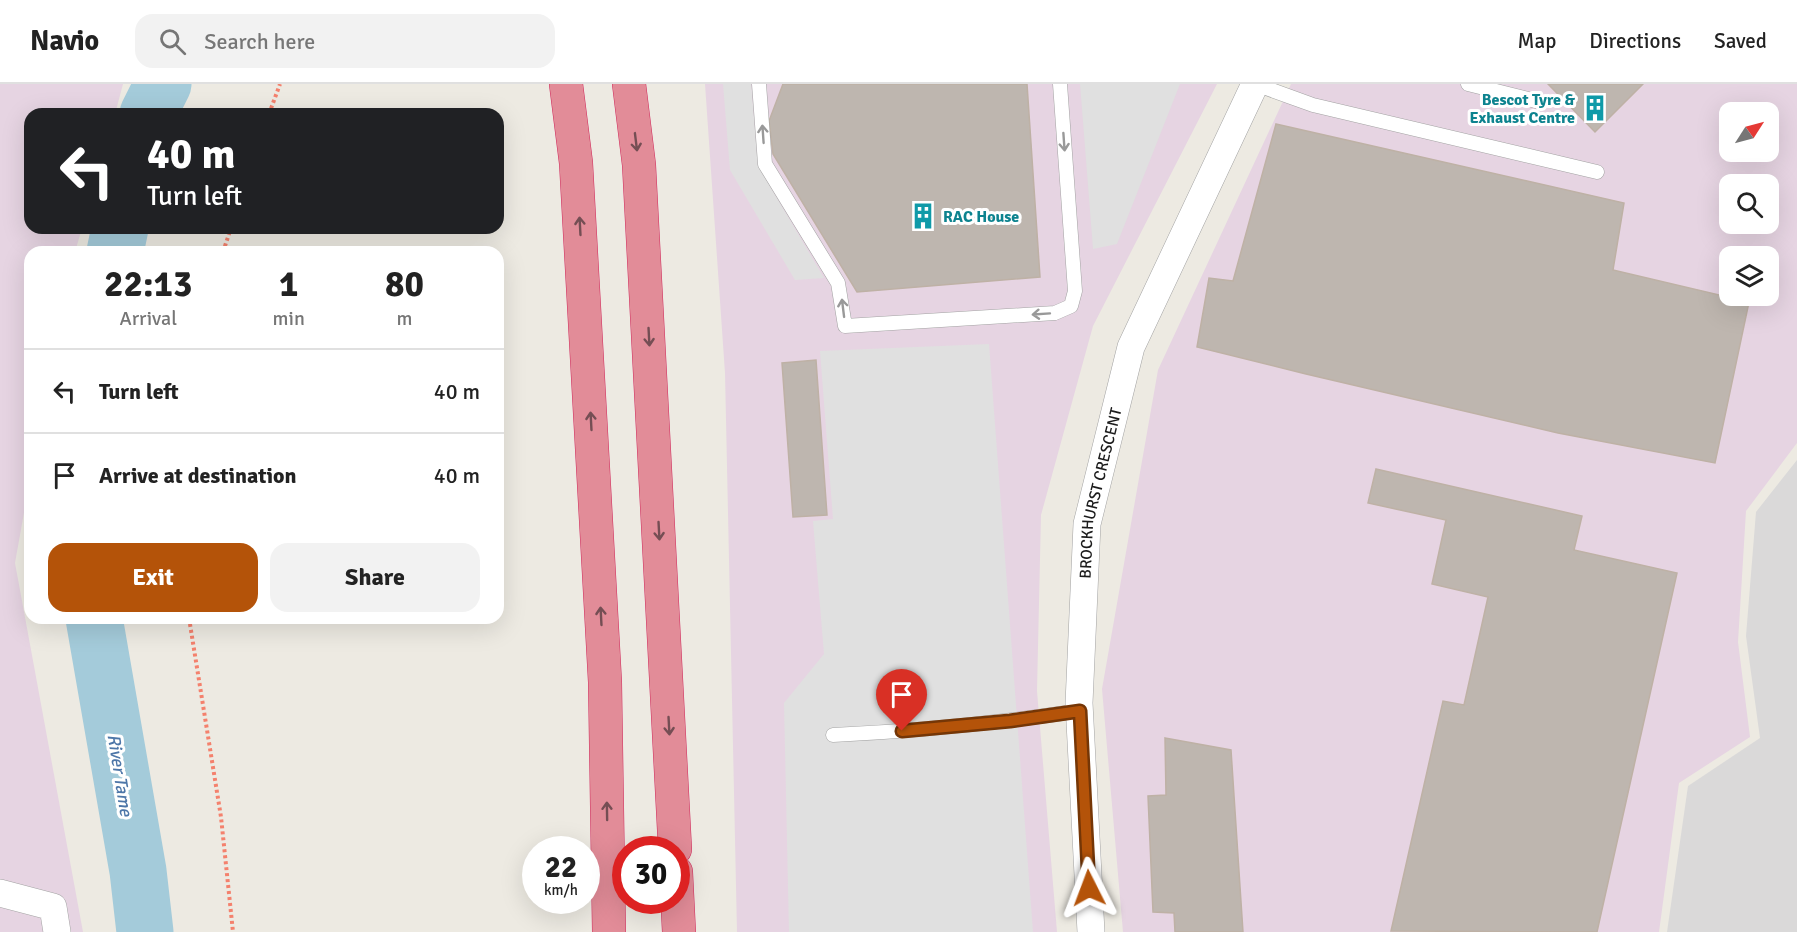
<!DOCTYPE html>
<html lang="en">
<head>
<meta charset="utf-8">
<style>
  :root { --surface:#fff; --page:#f2f2f2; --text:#222; --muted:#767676; --line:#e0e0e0; --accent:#b45309 }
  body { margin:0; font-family:Signika,sans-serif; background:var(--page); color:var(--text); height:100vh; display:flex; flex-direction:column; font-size:22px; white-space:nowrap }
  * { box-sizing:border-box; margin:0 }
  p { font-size:20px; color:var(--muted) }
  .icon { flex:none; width:33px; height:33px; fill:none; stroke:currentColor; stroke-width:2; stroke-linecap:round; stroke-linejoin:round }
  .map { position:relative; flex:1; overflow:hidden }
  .panel { position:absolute; left:24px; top:162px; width:480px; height:378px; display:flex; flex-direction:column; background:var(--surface); border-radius:18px; box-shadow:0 6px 24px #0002 }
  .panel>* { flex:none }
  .banner { position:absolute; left:24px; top:24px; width:480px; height:126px; border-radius:18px; box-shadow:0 6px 24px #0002; background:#202124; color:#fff; overflow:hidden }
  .needle { width:39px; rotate:54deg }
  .buttons { position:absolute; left:1719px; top:18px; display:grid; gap:12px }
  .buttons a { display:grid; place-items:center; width:60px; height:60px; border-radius:12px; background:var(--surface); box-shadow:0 6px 24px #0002; font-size:30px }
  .speed { position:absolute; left:522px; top:752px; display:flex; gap:12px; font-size:30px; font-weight:700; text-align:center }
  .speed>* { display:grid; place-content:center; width:78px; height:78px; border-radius:50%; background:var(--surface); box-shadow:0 6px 24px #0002; line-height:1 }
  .speed small { font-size:15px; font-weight:400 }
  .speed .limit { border:9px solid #d22; background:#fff; color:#111 }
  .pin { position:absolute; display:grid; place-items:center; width:51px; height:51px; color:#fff; margin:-62px -26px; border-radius:50% 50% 50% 0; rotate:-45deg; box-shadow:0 0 6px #0007 }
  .pin .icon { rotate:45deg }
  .me { position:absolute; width:66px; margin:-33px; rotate:357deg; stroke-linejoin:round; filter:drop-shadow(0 0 4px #0008) }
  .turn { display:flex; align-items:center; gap:21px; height:126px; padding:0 24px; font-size:27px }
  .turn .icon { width:78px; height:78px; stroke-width:2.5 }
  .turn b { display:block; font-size:42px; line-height:51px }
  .eta { display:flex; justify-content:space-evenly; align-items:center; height:102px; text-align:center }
  .eta b { font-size:36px; font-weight:700; line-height:42px }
  .button { display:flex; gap:12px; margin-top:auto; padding:12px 24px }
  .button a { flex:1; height:69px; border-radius:18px; background:var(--accent); color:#fff; font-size:24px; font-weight:700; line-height:69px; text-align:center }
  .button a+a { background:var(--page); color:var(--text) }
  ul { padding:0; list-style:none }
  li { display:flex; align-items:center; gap:18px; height:84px; padding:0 24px; border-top:2px solid var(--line) }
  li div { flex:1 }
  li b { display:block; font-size:22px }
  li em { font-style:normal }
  header { display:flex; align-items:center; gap:36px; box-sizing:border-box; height:84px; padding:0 30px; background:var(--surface); border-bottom:2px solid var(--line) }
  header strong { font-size:28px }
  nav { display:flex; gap:33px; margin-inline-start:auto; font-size:21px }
  .search { width:420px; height:54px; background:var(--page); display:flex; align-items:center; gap:15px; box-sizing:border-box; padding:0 21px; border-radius:18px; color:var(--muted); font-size:22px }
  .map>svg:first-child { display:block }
  .residential { fill:#dad9d9 }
  .industrial { fill:#e6d4e2; fill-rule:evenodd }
  .parking { fill:#e0e0e0 }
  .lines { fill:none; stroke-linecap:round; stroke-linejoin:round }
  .river { stroke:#a4cbda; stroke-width:57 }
  .building { fill:#beb6af; stroke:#beb1a5; stroke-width:1.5 }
  .lane-casing { stroke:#a3a3a3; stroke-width:15 }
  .street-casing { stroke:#a3a3a3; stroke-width:28 }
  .highway-casing { stroke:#d02a5c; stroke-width:34 }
  .path { stroke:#f4816d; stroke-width:4; stroke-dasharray:3 3; stroke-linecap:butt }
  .lane { stroke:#fff; stroke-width:14 }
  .street { stroke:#fff; stroke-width:27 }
  .highway { stroke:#e28c98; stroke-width:33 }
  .oneway { stroke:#999 }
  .oneway2 { stroke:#754e54 }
  .route-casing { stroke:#753606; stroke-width:15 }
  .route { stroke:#b45309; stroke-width:10 }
  .labels { text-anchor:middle; stroke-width:6; stroke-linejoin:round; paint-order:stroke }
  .culture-label { font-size:16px; font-weight:bold; fill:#0d838f; stroke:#fff; text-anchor:end }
  .street-label { font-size:16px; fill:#1c1c1c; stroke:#fff }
  .water-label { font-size:18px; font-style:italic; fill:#4d76a8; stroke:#fff }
</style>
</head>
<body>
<header>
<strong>Navio</strong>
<div class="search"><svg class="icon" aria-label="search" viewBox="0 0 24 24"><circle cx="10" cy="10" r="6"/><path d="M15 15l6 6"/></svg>Search here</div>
<nav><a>Map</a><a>Directions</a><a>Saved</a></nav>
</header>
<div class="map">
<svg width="1797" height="848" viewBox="0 0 1797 848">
  <rect width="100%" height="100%" fill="#edeae2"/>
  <!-- residential -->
  <path class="residential" d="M1797,376V848H1667L1688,702L1760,654L1746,552L1756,428Z"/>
  <!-- industrial -->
  <g class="industrial">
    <path d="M0,0H123L115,30H30V144H82L75,168H30V395L15,479L83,848H0Z"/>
    <path d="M705,0H1217L1093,242L1041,431L1037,607L1057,848H737L725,289Z"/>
    <path d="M1291,0H1797V359L1746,427L1738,558L1750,653L1679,699L1659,848H1123L1102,605L1158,286ZM1730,28H1768V68H1730ZM1730,100H1768V140H1730ZM1730,172H1768V212H1730Z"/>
  </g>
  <!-- parking -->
  <g class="parking">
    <path d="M723,0H751L758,82L824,194L795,196L730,86Z"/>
    <path d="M1080,0H1180L1117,160L1093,165Z"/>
    <path d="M989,260L1033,848H789L784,619L824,570L813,437L833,435L820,267Z"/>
  </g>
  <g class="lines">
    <!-- river -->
    <g class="river">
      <path d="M148,30L163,0"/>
      <path d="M115,168L120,144"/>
      <path d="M94,534L138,787L145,848"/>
    </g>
  </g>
  <!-- building -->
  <g class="building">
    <path d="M783,0H1027L1040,193L857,208L773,70L769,37Z"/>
    <path d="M1548,0H1643L1595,48Z"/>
    <path d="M1276,40L1624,119L1613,186L1749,218L1715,379L1558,349L1306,290L1197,263L1209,194L1233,197Z"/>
    <path d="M816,276L827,431L793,433L782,279Z"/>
    <path d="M1376,385L1582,432L1574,466L1677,489L1597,848L1391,847L1443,617L1464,621L1488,513L1432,500L1446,436L1368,419Z"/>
    <path d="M1165,654L1231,666L1243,848H1175L1174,829L1153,828L1148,712L1166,711Z"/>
  </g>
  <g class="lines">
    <!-- lane casing -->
    <g class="lane-casing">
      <g id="lane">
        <path d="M759,0L765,80L838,199L845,242L1055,229L1071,222L1075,207L1060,0"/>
        <path d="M1255,0L1313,21L1597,88"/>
        <path d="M1468,0L1536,17"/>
        <path d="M833,651C916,647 997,639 1079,627"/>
      </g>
    </g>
    <!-- street casing -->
    <g class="street-casing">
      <g id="street">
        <path d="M0,809L53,823L57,848"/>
        <path id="s1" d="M1091,848L1079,619L1087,440L1131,263L1255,0"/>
      </g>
    </g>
    <!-- highway casing -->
    <g class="highway-casing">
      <g id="highway">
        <path d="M566,0L576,79L605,598L609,848"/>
        <path d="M629,0L639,81L675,765"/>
        <path d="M676,788L679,848"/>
      </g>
    </g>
    <!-- path -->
    <g class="path">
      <path d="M269,30L280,0"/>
      <path d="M223,168L231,144"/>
      <path d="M189,534L221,733L233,848"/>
    </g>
    <!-- lane -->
    <use href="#lane" class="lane"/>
    <!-- street -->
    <use href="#street" class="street"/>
    <!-- highway -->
    <use href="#highway" class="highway"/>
  </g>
  <!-- one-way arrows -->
  <defs><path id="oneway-shaft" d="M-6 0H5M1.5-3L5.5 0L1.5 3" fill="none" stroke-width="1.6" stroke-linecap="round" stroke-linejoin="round" transform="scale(1.5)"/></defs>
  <g class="oneway">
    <use href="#oneway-shaft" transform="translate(763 50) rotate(-94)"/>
    <use href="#oneway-shaft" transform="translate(1064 58) rotate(86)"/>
    <use href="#oneway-shaft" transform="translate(843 224) rotate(-97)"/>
    <use href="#oneway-shaft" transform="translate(1041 230) rotate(176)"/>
  </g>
  <g class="oneway2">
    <use href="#oneway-shaft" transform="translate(636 58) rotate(83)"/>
    <use href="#oneway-shaft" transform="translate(580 142) rotate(-93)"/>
    <use href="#oneway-shaft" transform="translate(649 253) rotate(87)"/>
    <use href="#oneway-shaft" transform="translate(591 337) rotate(-93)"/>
    <use href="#oneway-shaft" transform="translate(659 447) rotate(87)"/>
    <use href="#oneway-shaft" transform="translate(601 532) rotate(-93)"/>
    <use href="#oneway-shaft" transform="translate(669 642) rotate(87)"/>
    <use href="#oneway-shaft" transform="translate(607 727) rotate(-91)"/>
  </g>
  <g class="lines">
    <!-- route casing -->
    <g class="route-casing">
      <path id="route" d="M902,647L1010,637L1080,627L1089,804"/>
    </g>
    <!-- route -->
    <use href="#route" class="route"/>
  </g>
  <!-- icons -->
  <defs>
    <g id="building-bare" transform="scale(2.07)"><path d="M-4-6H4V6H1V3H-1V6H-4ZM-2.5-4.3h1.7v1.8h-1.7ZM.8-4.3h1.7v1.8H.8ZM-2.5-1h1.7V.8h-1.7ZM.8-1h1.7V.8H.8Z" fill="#0f9aa8" stroke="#fff" stroke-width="2.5" paint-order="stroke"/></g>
  </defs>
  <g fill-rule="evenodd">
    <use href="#building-bare" x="1595" y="24"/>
    <use href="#building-bare" x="923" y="132"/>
  </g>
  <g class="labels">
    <!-- culture labels -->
    <g class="culture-label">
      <text x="1575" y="21">Bescot Tyre &amp;<tspan x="1575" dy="18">Exhaust Centre</tspan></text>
      <text x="943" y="138" text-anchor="start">RAC House</text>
    </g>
    <!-- street labels -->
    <g class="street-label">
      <text dy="6" stroke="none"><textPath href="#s1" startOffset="441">BROCKHURST CRESCENT</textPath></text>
    </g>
    <!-- water labels -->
    <g class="water-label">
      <text transform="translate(120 691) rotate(81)" y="6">River Tame</text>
    </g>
  </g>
</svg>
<div class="buttons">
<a><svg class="needle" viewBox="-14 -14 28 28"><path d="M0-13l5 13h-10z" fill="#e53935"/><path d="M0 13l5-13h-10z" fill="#767676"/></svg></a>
<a><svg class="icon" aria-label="search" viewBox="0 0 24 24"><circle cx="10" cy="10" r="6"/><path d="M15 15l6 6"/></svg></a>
<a><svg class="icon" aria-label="layers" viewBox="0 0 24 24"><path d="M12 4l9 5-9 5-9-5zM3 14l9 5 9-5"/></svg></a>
</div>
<div class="speed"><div>22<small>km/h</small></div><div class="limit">30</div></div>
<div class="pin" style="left:902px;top:647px;background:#d93025"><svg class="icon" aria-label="arrive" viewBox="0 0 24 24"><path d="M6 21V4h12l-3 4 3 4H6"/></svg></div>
<svg class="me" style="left:1089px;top:804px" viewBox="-20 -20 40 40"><path d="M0-17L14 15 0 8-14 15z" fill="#b45309" stroke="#fff" stroke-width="4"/></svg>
<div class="banner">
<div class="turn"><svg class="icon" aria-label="left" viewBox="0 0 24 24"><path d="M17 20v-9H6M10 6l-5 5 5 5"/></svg><div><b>40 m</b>Turn left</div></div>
</div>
<section class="panel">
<div class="eta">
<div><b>22:13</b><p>Arrival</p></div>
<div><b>1</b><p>min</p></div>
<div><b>80</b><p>m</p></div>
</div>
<ul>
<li><svg class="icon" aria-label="left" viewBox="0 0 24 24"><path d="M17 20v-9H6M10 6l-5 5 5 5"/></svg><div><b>Turn left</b></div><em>40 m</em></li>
<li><svg class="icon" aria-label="arrive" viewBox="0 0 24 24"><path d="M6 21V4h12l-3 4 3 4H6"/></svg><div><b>Arrive at destination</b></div><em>40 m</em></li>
</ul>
<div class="button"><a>Exit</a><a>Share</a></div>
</section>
</div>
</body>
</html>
